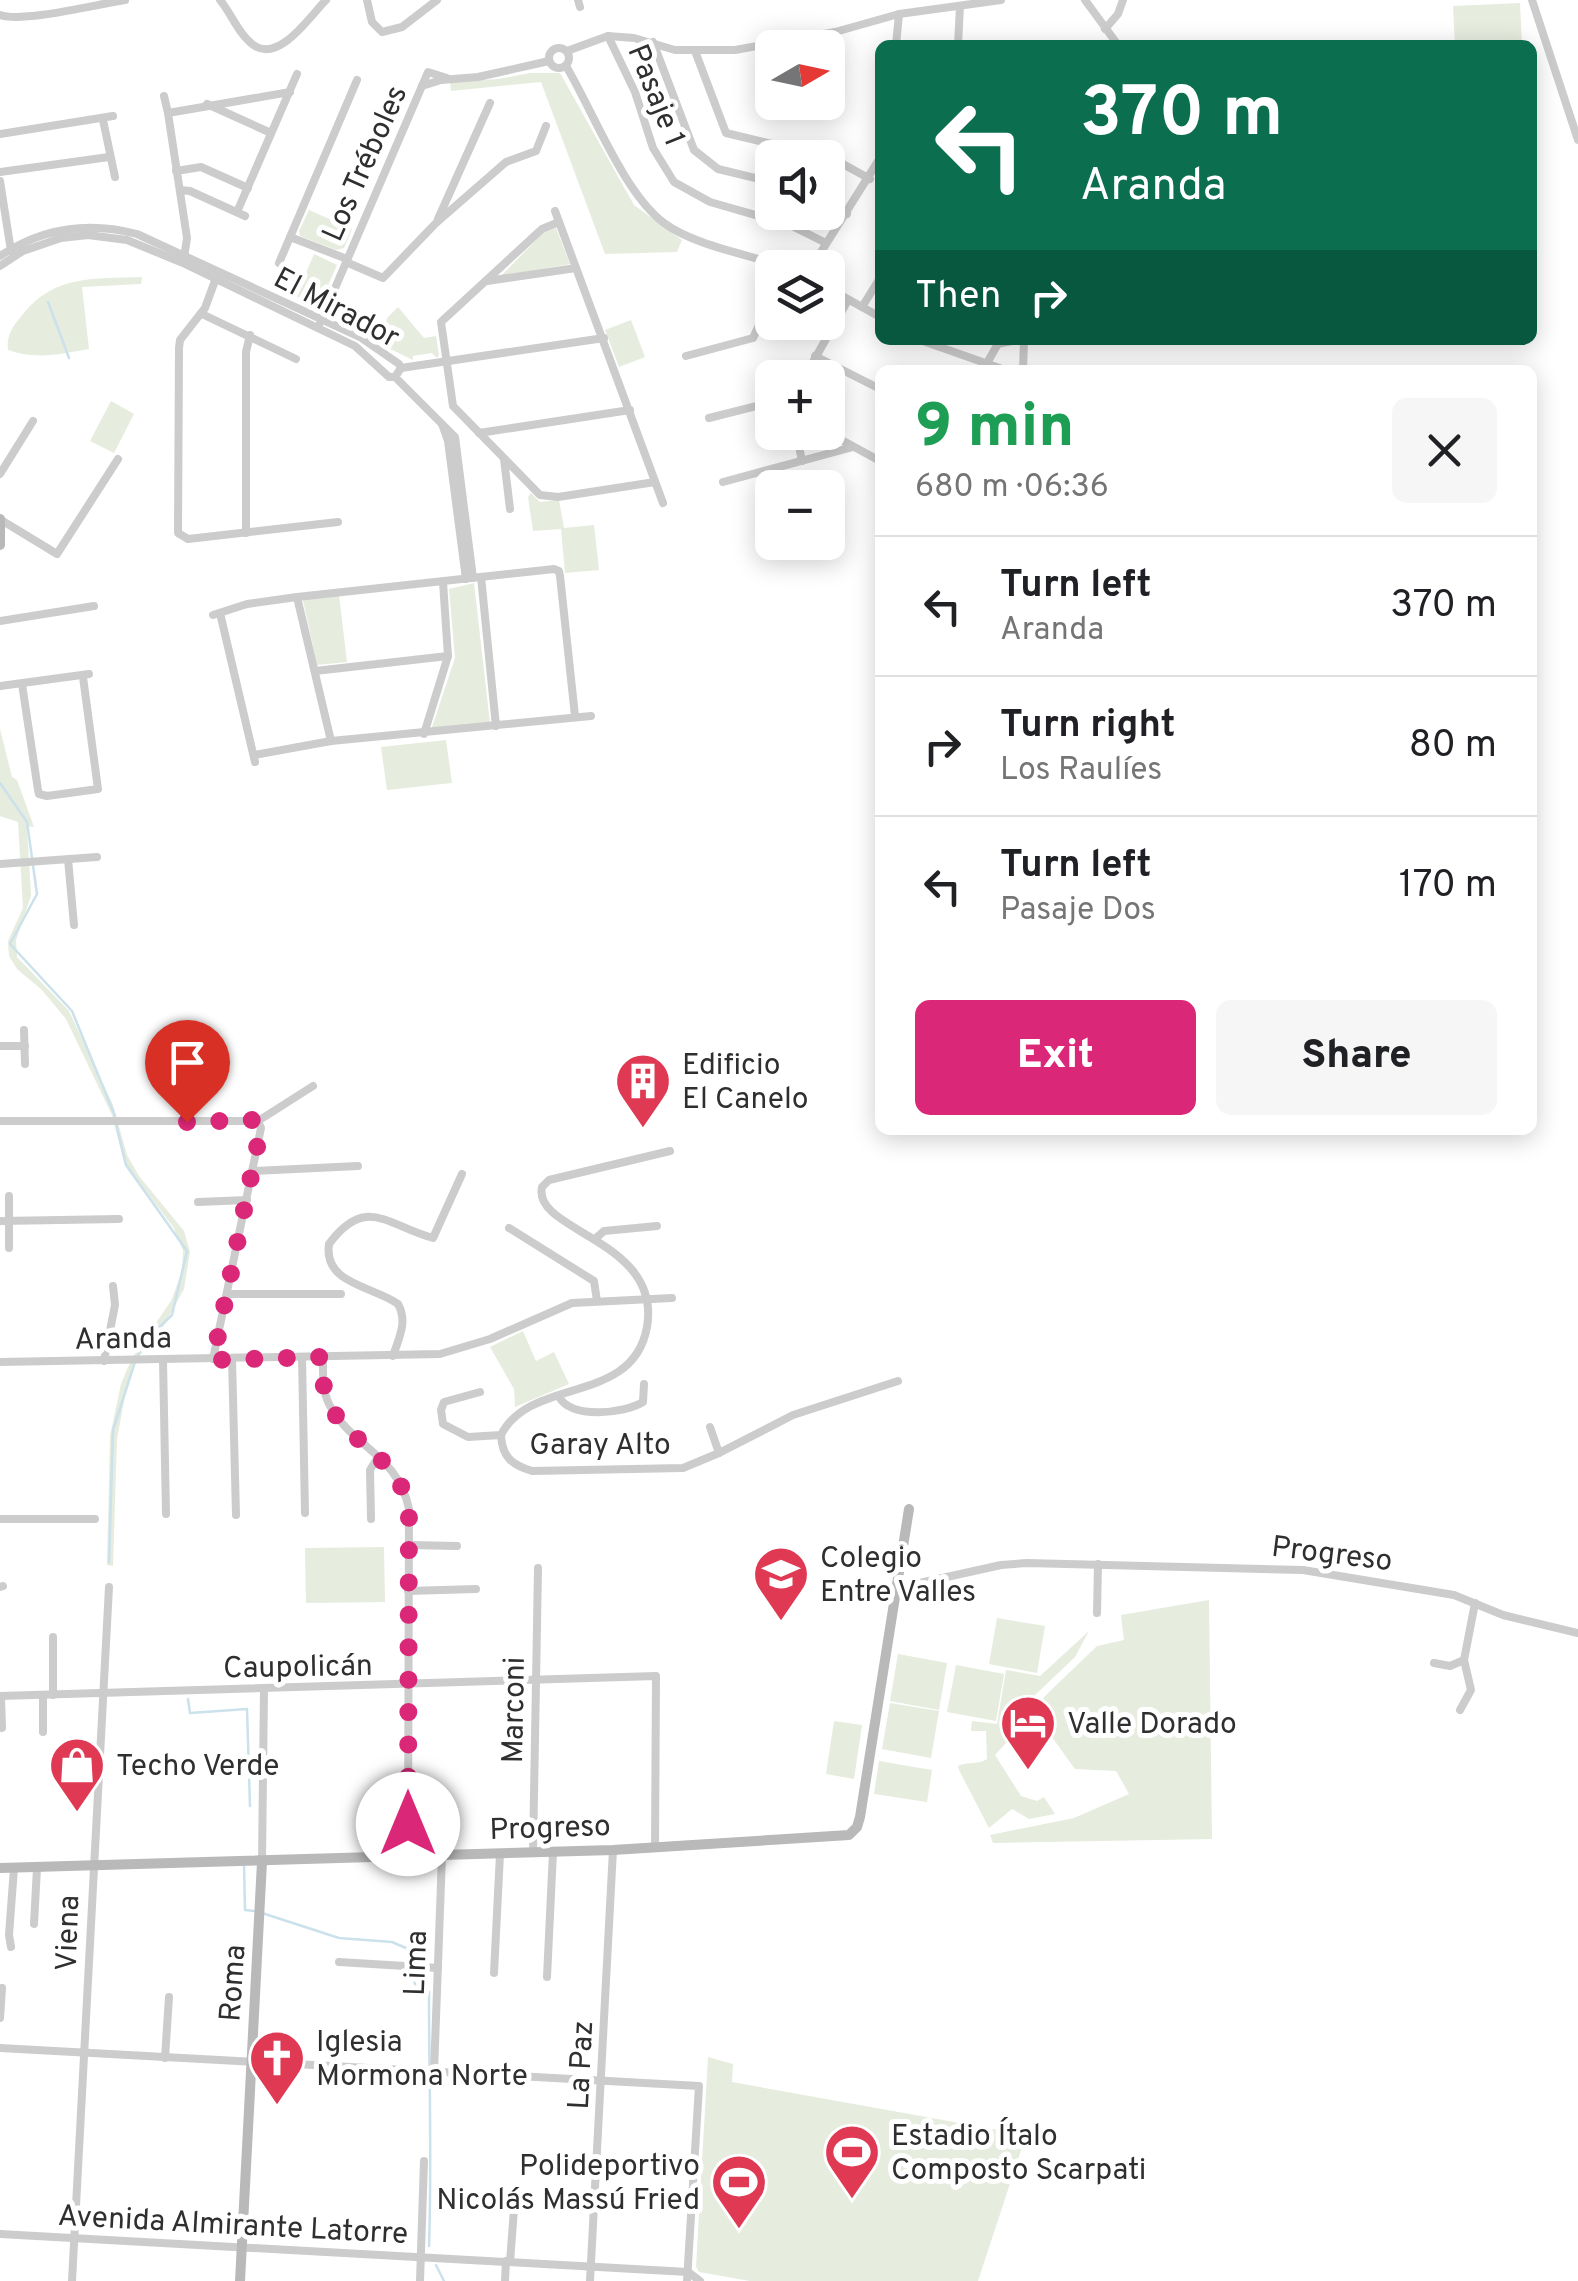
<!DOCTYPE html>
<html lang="en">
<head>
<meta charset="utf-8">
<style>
  :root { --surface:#fff; --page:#f6f6f6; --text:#202124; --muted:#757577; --line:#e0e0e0; --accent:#db2777 }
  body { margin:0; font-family:Overpass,sans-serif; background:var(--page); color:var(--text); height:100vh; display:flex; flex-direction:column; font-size:38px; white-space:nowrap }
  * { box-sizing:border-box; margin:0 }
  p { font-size:32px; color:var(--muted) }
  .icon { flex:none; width:55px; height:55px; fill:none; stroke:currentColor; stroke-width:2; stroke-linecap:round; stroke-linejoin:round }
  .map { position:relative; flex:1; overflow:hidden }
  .side { position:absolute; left:875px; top:365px; width:662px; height:770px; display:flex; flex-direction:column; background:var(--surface); border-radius:15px; box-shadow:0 5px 25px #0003 }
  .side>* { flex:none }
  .banner { position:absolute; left:875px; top:40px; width:662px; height:305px; border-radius:15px; box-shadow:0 5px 25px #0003; background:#0b6e4f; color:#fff; overflow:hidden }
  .needle { width:65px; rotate:81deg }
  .controls { position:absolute; left:755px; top:30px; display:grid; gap:20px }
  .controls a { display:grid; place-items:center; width:90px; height:90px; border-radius:15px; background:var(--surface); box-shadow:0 5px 25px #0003; font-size:50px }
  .pin { position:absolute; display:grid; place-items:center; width:85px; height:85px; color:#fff; margin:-102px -42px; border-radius:50% 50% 50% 0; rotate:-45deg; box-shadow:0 0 10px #0007 }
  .pin .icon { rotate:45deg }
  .me { position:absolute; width:110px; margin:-55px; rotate:0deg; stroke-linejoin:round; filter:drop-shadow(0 0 8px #0008) }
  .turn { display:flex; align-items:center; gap:35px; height:210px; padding:0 40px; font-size:45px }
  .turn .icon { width:130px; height:130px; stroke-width:2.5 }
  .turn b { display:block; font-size:70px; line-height:85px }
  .then { display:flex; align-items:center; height:95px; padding:0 40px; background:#0003; gap:20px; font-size:38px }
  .round { display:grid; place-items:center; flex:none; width:105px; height:105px; border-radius:15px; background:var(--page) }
  .headline { display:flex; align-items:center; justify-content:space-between; height:170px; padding:0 40px }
  h1 { font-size:60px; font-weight:800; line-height:75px; color:#1e9e55 }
  .action { display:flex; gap:20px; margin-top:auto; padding:20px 40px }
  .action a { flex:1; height:115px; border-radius:15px; background:var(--accent); color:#fff; font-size:40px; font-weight:800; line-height:115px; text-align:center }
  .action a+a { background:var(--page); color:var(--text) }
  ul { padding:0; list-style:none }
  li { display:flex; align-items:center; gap:30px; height:140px; padding:0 40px; border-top:2px solid var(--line) }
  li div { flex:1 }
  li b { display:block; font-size:38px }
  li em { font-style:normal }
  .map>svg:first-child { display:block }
  .green { fill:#e6ecde }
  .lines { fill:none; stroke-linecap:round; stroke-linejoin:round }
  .stream { stroke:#cbe1eb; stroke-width:2.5 }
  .street { stroke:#ccc; stroke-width:8 }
  .secondary { stroke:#b9b9b9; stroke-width:10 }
  .route { stroke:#db2777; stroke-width:18; stroke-dasharray:0 32.4 }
  .labels { text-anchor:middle; stroke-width:10; stroke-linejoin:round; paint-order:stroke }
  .street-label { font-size:30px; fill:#2f2f2f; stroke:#fff }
  .poi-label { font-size:30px; fill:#2f2f2f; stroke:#fff; text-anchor:start }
</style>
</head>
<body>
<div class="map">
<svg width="1578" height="2281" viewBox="0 0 1578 2281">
  <rect width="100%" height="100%" fill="#fff"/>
  <!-- green -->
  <g class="green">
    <path d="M1520,3L1522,45H1455L1453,6Z"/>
    <path d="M530,73H560L634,205L682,240L677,252L605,254L541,82L451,91L450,82L498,79Z"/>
    <path d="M309,210L352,229L344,248L336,250L300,236L299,231Z"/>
    <path d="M556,228L570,264L501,276L543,233Z"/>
    <path d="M314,254L337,265L320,304L316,306L296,296Z"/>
    <path d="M142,277L141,284L82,287L89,349C60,354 37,360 8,350C6,335 13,326 23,314C55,274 95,279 142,277Z"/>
    <path d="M398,307L424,338L436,336L439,355L437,358L432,353L413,356V360L376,342L388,317Z"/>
    <path d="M631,320L645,357L619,367L605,330Z"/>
    <path d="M111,401L134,414L114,453L90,441Z"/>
    <path d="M531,493L540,502L559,500L564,528L594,525L599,570L565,573L561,529L533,531L528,497Z"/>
    <path d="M474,583L490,723L431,730L455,658L449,589Z"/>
    <path d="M339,595L347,662L317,665L303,600Z"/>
    <path d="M0,729L12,777L17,780L34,827L27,826L31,896L16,940L17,957L69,1011L113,1105L127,1155L139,1176L184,1231L190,1252L184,1289L163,1327L137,1359L126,1390L117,1439L113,1566L107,1565L110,1436L121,1384L132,1358L171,1301L182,1272L183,1251L174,1228L124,1162L112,1115L66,1019L42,990L17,969L9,956L8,941L23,908L18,822L0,816Z"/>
    <path d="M446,740L452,783L387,790L381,747Z"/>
    <path d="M523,1331L536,1361L554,1352L569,1384L515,1407L514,1389L490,1347Z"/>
    <path d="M384,1547L385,1602L306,1603L305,1548Z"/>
    <path d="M1209,1600L1212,1839L993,1843L990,1835L1074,1818L1129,1794L1116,1771L1075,1769L1036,1715L1044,1697L1097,1646L1124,1640L1121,1615Z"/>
    <path d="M997,1618L1045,1626L1037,1673L989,1664Z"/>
    <path d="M1089,1631L1075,1657L1033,1697L1015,1733L995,1755L1021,1796L1037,1801L1044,1797L1055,1814L1029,1819L1012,1809L989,1828L959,1770L958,1766C968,1761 979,1765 987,1759L986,1731H971L972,1721L997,1724L1006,1670L1040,1676Z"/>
    <path d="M898,1654L947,1663L939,1710L890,1701Z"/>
    <path d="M956,1665L1004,1674L996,1721L947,1712Z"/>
    <path d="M890,1703L939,1711L931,1758L882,1749Z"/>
    <path d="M834,1721L862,1725L854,1779L826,1774Z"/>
    <path d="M879,1761L932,1770L927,1802L874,1794Z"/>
    <path d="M708,2057L733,2064L732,2082L1026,2135L978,2281H750L699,2272L696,2267Z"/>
  </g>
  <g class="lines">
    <!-- stream -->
    <g class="stream">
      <path d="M48,302L69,358"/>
      <path d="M0,783L27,822L37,894L10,944L72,1011L115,1116"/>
      <path d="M116,1124L126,1165L187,1251L172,1315L144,1342L138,1355"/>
      <path d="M109,1562L113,1430L135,1362"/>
      <path d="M188,1699L190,1713L247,1709L250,1806"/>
      <path d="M244,1862L245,1910L254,1911"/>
      <path d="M262,1913L339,1938L392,1942L406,1948L416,1988L429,1992C429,2077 432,2161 429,2246"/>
      <path d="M436,2265L444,2281"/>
    </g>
    <!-- street -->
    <g class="street">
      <path d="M220,0C231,13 240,37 255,46C280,62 311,15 326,0"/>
      <path d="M367,0L372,22L382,32L402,27L437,0"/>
      <path d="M578,0L580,7"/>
      <path d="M1085,0L1118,45"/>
      <path d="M1532,0L1578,140"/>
      <path d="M0,15C23,23 98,4 125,0"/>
      <path d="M1105,29L1118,14L1123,0"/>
      <path d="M608,36L635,92L653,148L674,182L710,202L790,225L826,243"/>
      <path d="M653,42L694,150L718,169L772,182"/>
      <path d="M896,45L899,14"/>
      <path d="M958,45L960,6"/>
      <path d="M760,47L772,80"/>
      <circle cx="559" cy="58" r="10"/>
      <path d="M567,51L608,36L634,38L675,50H735L835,32L899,14L1001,0"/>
      <path d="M695,51L726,133L834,159L870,179"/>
      <path d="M566,66C593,111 623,192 664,223C695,246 751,255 788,268"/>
      <path d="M422,86L441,80L478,77L549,61"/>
      <path d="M829,93L835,32"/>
      <path d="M164,96L168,113"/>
      <path d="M207,104L271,133"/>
      <path d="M103,120L115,177"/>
      <path d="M0,134L113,116"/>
      <path d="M176,171L201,167L248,188"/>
      <path d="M0,172L109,157"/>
      <path d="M0,181L11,251"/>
      <path d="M180,190L190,191L245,216"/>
      <path d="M828,202L847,214"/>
      <path d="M555,211L663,503"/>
      <path d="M237,212L297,74"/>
      <path d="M438,219L490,103"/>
      <path d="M559,222L542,229L441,322L453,406L540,495L558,497L655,482"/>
      <path d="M290,237L347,259"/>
      <path d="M0,256C42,228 88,221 137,234L360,337L399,364L401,368L395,377"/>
      <path d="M184,258L187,238L168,113L290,92"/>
      <path d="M346,262L383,278L436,223L506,162L536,151L546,126"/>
      <path d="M279,263L357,80"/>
      <path d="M0,266L23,251L61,238L88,235L127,240L183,263L355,346L389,377H395L455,437L473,578"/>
      <path d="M811,268L880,158"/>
      <path d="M216,278L205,308L180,340L179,348L178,533L188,539L338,522"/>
      <path d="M487,281L576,268"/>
      <path d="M828,288L880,317"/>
      <path d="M862,307L880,278"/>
      <path d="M202,314L296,359"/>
      <path d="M320,323L428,72L447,78"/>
      <path d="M920,340L1005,370"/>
      <path d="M997,344L1018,340"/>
      <path d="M686,356L753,338L772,297"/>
      <path d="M815,356L880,389"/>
      <path d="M986,365L1000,340"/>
      <path d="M401,368L604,338"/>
      <path d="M1023,370L1024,340"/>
      <path d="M804,378L848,300"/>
      <path d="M709,418L772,402"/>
      <path d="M442,424L448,441L466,579"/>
      <path d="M796,432L802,461"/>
      <path d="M827,432L880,461"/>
      <path d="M479,433L630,410"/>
      <path d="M504,459L510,509"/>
      <path d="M0,474L33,421"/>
      <path d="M723,482L853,447"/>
      <path d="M1,520L57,554L118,459"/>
      <path d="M246,533V352L250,335"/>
      <path d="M481,577L496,726"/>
      <path d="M297,597L331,741"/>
      <path d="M220,613L255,762"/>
      <path d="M213,615L247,604L297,597L554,569L559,571L560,576L575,716"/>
      <path d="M0,621L94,606"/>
      <path d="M315,671L448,656"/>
      <path d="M22,684L38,790L39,794L47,796L98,789L83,677"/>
      <path d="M0,686L89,674"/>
      <path d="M424,734L448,656L443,582"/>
      <path d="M254,755L331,741L591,716"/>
      <path d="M68,859L74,925"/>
      <path d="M0,864L97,857"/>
      <path d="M24,1030L25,1064"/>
      <path d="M0,1046H25"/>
      <path d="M0,1121H258"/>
      <path d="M258,1121L313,1086"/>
      <path d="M670,1151L549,1180L542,1187C532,1232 662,1239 647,1327C633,1406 530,1376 501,1435C502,1457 512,1465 532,1471L683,1468L719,1453L793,1415L898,1381"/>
      <path d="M252,1171L358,1166"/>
      <path d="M198,1202L247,1200"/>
      <path d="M0,1221L119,1219"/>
      <path d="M509,1228L594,1281L597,1301"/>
      <path d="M595,1239L604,1231L657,1226"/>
      <path d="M9,1248V1196"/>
      <path d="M227,1294H341"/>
      <path d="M393,1356C399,1337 408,1322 398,1304C373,1286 323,1284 329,1244C366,1194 388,1226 433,1238L462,1174"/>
      <path d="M302,1357L305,1513"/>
      <path d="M323,1357C323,1372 322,1390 329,1404C351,1447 398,1454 409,1509L408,1856"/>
      <path d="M213,1359L261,1128L258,1121"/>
      <path d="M232,1359L236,1515"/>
      <path d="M163,1360L166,1514"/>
      <path d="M104,1361L115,1305L113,1286"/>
      <path d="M0,1362L440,1354L490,1339L572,1303L672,1298"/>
      <path d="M480,1392L444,1402L441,1410L443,1424L468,1437L501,1435"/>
      <path d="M559,1397C572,1419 623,1414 643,1402L644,1384"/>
      <path d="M710,1427L719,1453"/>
      <path d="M0,1519H95"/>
      <path d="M371,1519L370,1470L378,1457"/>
      <path d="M409,1545L457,1546"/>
      <path d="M0,1587L3,1586"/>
      <path d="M897,1588L1001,1565L1027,1563L1303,1570L1454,1595L1503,1615L1578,1633"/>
      <path d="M408,1591L476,1589"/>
      <path d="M1097,1613L1098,1564"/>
      <path d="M1434,1663L1450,1666L1464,1660"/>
      <path d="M53,1695V1637"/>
      <path d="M0,1696L656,1676L655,1848"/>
      <path d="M1,1696L2,1728"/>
      <path d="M1460,1710L1471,1690L1464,1660L1475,1603"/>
      <path d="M43,1732V1695"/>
      <path d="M533,1852L538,1568"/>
      <path d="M262,1862L264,1689"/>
      <path d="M34,1924L37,1868"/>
      <path d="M11,1947L9,1935L14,1868"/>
      <path d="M339,1962L438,1968"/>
      <path d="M494,1973L500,1854"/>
      <path d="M547,1977L553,1852"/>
      <path d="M0,2018L2,1988"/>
      <path d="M0,2048L699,2086L687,2281"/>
      <path d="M165,2058L169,1997"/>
      <path d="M434,2072L442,1856"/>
      <path d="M0,2234L688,2272L700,2281"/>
      <path d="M510,2262L515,2196"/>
      <path d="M72,2281L109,1587"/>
      <path d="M420,2281L424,2161"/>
      <path d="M505,2281L506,2261"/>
      <path d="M590,2281L613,1850"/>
    </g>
    <!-- secondary -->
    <g class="secondary">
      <path d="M0,519V545"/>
      <path d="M0,1868L613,1850L849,1835L857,1827L860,1817L909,1509"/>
      <path d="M240,2281L262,1862"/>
    </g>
  </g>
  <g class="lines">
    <!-- route -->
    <path class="route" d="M187,1122L252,1120L258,1122L261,1128L213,1360L323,1357C323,1372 322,1391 329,1404C351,1446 398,1456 409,1509L408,1824"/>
  </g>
  <!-- icons -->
  <defs>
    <g id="building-pin" transform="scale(2.875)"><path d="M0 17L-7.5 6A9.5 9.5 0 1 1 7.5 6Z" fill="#df3953" stroke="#fff"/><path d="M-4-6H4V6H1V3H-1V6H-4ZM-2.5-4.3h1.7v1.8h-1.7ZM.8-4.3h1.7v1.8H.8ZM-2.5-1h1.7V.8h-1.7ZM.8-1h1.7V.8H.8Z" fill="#fff"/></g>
    <g id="school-pin" transform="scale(2.875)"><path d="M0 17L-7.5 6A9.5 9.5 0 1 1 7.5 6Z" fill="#df3953" stroke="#fff"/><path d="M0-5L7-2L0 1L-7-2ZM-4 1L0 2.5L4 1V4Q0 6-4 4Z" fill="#fff"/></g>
    <g id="hotel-pin" transform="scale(2.875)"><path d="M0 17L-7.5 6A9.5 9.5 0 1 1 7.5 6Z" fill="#df3953" stroke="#fff"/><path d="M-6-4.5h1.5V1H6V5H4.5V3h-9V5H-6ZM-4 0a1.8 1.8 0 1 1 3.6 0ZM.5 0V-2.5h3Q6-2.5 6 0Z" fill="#fff"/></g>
    <g id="shop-pin" transform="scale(2.875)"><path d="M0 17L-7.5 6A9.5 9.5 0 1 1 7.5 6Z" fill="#df3953" stroke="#fff"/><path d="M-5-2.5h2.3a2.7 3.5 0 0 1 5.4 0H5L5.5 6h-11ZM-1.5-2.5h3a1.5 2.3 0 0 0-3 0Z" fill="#fff"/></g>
    <g id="church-pin" transform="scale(2.875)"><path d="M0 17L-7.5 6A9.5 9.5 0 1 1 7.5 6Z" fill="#df3953" stroke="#fff"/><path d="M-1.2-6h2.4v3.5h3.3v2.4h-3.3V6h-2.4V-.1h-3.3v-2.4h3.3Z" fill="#fff"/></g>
    <g id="stadium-pin" transform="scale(2.875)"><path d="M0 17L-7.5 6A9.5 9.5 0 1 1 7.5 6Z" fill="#df3953" stroke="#fff"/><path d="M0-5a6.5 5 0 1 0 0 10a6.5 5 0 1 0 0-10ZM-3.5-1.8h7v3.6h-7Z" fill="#fff"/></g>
  </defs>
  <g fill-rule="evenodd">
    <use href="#building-pin" x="643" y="1081"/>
    <use href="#school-pin" x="781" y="1574"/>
    <use href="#hotel-pin" x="1028" y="1723"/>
    <use href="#shop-pin" x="77" y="1765"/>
    <use href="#church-pin" x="277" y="2058"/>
    <use href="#stadium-pin" x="852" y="2152"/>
    <use href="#stadium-pin" x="739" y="2182"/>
  </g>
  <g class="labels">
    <!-- street labels -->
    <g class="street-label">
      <text transform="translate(657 95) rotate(68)" y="10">Pasaje 1</text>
      <text transform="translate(364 163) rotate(-66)" y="10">Los Tréboles</text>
      <text transform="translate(337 307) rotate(28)" y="10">El Mirador</text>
      <text transform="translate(123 1338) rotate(-1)" y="10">Aranda</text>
      <text x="600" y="1454">Garay Alto</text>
      <text transform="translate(1332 1553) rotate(7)" y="10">Progreso</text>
      <text transform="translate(298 1666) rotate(-1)" y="10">Caupolicán</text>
      <text transform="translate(513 1710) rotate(-89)" y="10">Marconi</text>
      <text transform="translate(550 1827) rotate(-2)" y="10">Progreso</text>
      <text transform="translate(67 1933) rotate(-88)" y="10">Viena</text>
      <text transform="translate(415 1963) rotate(-88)" y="10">Lima</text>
      <text transform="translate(232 1983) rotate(-86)" y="10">Roma</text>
      <text transform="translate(580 2065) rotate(-87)" y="10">La Paz</text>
      <text transform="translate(233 2224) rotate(3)" y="10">Avenida Almirante Latorre</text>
    </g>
    <!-- poi labels -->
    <g class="poi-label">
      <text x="682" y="1074">Edificio<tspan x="682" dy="34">El Canelo</tspan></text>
      <text x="820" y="1567">Colegio<tspan x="820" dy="34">Entre Valles</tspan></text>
      <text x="1067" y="1733">Valle Dorado</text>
      <text x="116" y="1775">Techo Verde</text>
      <text x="316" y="2051">Iglesia<tspan x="316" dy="34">Mormona Norte</tspan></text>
      <text x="891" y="2145">Estadio Ítalo<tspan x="891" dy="34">Composto Scarpati</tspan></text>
      <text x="700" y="2175" text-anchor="end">Polideportivo<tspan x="700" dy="34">Nicolás Massú Fried</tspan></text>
    </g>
  </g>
</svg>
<div class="controls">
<a><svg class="needle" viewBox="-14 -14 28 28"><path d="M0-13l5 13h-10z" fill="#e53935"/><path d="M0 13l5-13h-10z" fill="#757577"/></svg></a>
<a><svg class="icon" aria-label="sound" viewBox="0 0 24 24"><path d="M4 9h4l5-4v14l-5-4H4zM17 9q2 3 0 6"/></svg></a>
<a><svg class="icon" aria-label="layers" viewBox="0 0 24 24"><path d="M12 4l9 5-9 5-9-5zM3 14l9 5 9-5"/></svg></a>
<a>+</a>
<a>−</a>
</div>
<div class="pin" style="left:187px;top:1122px;background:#d93025"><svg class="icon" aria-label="arrive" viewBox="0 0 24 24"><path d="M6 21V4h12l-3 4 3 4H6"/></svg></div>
<svg class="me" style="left:408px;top:1824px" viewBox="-20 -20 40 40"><circle r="19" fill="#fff"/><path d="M0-13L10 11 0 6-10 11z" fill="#db2777"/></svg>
<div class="banner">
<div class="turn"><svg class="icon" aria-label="left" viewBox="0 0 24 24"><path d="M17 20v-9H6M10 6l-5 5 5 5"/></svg><div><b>370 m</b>Aranda</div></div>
<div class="then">Then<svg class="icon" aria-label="right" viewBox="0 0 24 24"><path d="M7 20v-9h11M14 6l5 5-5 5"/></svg></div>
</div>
<section class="side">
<div class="headline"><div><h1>9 min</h1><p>680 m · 06:36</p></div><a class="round"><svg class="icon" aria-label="close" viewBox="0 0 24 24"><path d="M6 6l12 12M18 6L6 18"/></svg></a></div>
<ul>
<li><svg class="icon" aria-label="left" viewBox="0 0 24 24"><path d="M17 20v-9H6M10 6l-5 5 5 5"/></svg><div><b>Turn left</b><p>Aranda</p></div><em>370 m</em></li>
<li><svg class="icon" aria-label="right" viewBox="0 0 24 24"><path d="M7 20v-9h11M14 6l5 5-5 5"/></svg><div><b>Turn right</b><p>Los Raulíes</p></div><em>80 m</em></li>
<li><svg class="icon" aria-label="left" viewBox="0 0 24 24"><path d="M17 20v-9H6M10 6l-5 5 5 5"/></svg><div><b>Turn left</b><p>Pasaje Dos</p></div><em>170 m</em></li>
</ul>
<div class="action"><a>Exit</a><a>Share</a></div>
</section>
</div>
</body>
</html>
